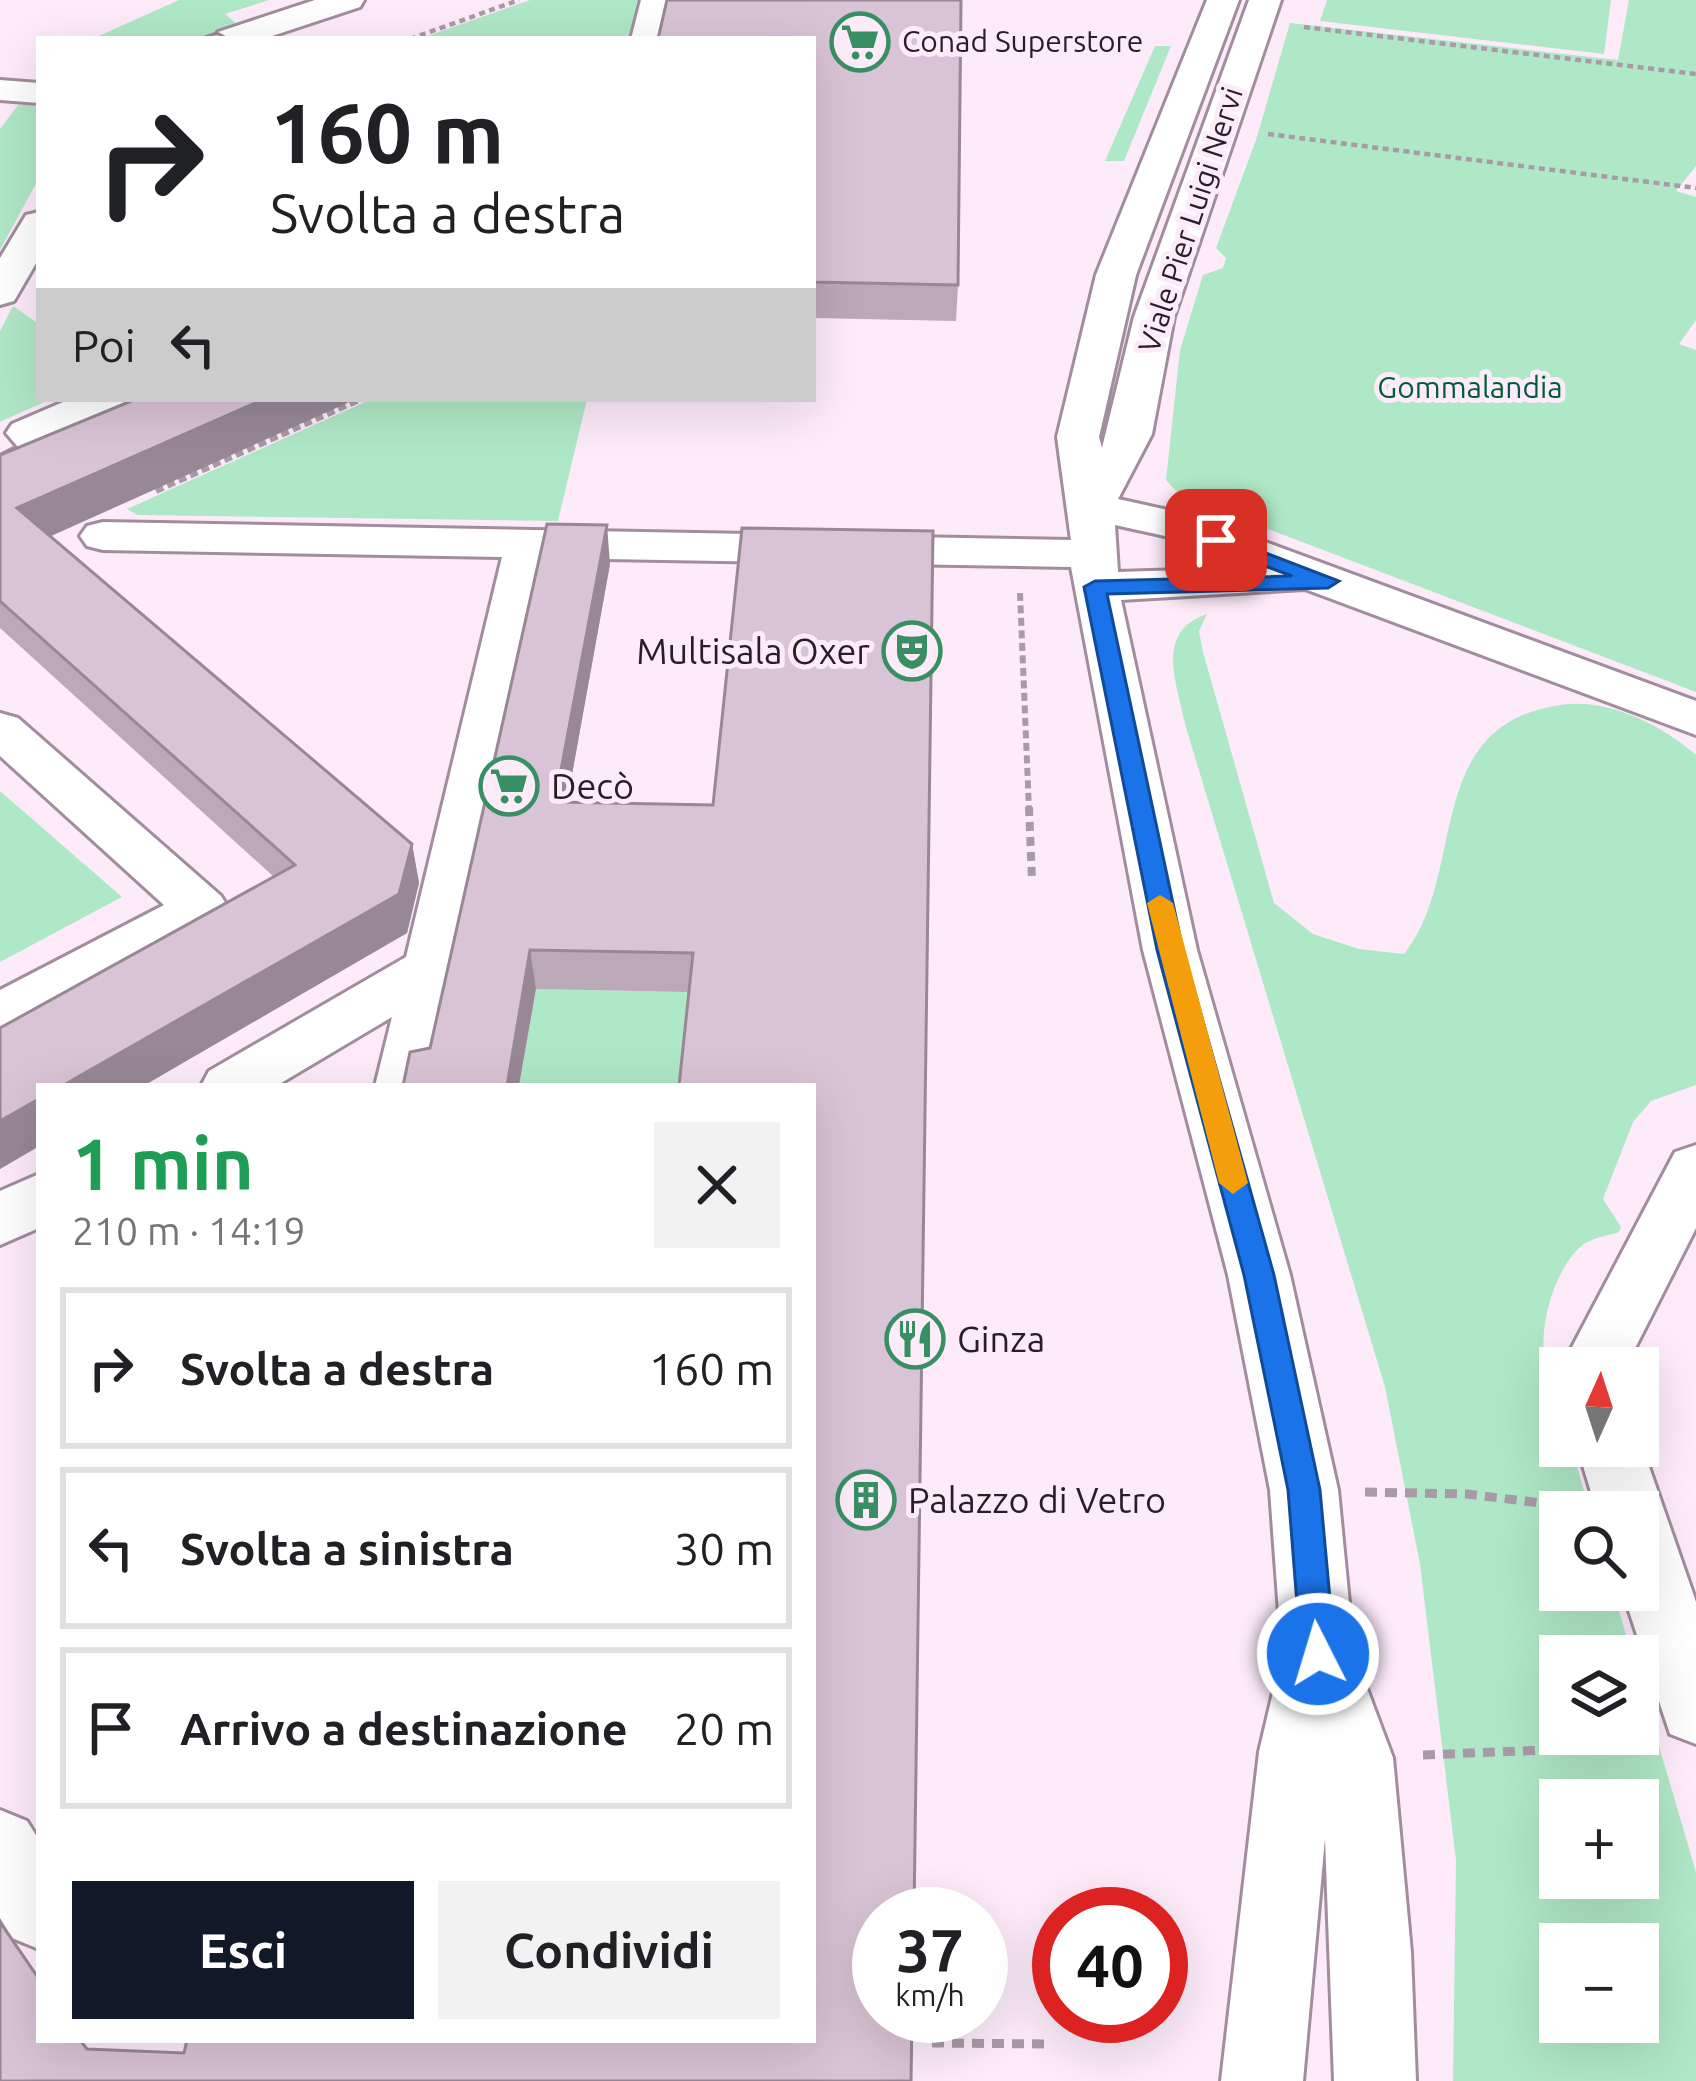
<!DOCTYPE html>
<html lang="it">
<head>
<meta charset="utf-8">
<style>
  :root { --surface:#fff; --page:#f2f2f2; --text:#202124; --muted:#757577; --line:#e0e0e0; --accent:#111827 }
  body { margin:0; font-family:Ubuntu,sans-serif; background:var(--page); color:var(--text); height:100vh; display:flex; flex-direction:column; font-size:45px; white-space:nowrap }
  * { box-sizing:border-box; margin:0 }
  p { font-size:39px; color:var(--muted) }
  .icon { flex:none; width:66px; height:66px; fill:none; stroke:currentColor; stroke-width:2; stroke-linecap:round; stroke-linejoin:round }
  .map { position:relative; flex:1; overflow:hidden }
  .details { position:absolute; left:36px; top:1083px; width:780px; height:960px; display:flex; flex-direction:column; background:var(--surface); border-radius:0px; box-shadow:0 12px 48px #0002 }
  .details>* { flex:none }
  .banner { position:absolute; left:36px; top:36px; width:780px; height:366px; border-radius:0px; box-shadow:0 12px 48px #0002; background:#fff; color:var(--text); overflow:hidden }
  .needle { width:78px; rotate:3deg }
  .controls { position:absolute; left:1539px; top:1347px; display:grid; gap:24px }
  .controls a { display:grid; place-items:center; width:120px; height:120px; border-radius:0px; background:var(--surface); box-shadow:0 12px 48px #0002; font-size:60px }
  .speed { position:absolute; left:852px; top:1887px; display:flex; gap:24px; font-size:60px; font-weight:700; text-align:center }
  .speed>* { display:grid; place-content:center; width:156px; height:156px; border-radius:50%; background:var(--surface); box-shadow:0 12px 48px #0002; line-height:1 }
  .speed small { font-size:30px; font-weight:400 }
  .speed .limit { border:18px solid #d22; background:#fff; color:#111 }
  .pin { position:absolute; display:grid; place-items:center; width:102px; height:102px; color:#fff; margin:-51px; border-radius:24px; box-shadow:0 6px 18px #0006 }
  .me { position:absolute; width:132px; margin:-66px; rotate:355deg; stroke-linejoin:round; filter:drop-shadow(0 0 9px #0008) }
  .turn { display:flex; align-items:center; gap:42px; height:252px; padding:0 36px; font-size:54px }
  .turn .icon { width:156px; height:156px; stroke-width:2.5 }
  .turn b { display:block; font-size:84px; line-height:102px }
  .then { display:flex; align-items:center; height:114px; padding:0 36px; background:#0003; gap:24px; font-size:45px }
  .round { display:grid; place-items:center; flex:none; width:126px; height:126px; border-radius:0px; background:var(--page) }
  .overview { display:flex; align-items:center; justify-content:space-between; height:204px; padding:0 36px }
  h1 { font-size:72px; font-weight:700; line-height:90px; color:#1e9e55 }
  .primary-button { display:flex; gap:24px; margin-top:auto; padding:24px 36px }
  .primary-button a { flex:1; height:138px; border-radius:0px; background:var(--accent); color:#fff; font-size:48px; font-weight:700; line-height:138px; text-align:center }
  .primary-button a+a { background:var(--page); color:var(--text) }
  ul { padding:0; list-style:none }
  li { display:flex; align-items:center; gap:36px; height:162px; margin:0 24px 18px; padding:0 12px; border:6px solid var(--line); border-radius:0px }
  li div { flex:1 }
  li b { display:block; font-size:45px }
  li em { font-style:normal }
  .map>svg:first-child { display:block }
  .green { fill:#afe8c6; fill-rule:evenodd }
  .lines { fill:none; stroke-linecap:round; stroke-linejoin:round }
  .minor-casing { stroke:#a28d9e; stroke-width:6 }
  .path-far3 { stroke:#a99ba6; stroke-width:4.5; stroke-dasharray:6 4.5; stroke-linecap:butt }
  .path-far2 { stroke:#a99ba6; stroke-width:6; stroke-dasharray:8 4.5; stroke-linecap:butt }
  .path-far1 { stroke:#a99ba6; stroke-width:8; stroke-dasharray:9 6; stroke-linecap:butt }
  .path { stroke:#a99ba6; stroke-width:9; stroke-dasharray:12 8; stroke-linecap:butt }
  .minor { fill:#fff; fill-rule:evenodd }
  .wall { fill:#bba8b8 }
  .shaded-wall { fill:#988896 }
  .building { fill:#d9c3d6; stroke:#988896; stroke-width:3 }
  .route { fill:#1a73e8; stroke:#114b97; stroke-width:3 }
  .slow { fill:#f59e0b }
  .labels { text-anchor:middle; stroke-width:10; stroke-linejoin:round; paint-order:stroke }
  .far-poi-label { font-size:30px; fill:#281f26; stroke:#fdebfa; text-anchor:start }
  .far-street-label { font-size:30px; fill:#281f26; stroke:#fdebfa }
  .far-park-label { font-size:30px; fill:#025c39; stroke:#fdebfa }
  .poi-label { font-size:36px; fill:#281f26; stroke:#fdebfa; text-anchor:start }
</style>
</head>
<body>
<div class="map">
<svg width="1696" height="2081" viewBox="0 0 1696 2081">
  <rect width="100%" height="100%" fill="#fdebfa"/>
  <!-- green -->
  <g class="green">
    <path d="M179,0H269L225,14L237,24L208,39H92Z"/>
    <path d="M530,0H642L632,39H419Z"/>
    <path d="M1327,0H1611L1604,54L1320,21Z"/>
    <path d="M1629,0H1696V166L1676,191L1696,197V320L1679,344L1696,350V692L1181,496L1166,480L1180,350L1203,275L1223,268L1226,258L1216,248L1256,140L1290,23L1618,60Z"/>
    <path d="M1155,46H1171L1124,161H1105Z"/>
    <path d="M39,104V178L0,250V129L18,105Z"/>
    <path d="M13,306L39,324V399H51L0,422V331Z"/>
    <path d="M372,399H587L558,521L137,515L127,509Z"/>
    <path d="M1207,614L1199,631L1203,652L1274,903L1313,934L1359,949L1404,954C1469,873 1420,726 1560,705C1608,698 1660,724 1696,755V1085L1651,1101L1633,1122L1603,1199L1621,1227L1619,1232C1607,1236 1595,1237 1584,1244C1556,1265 1540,1321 1544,1355C1547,1387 1560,1410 1560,1446H1571L1590,1512H1560V1590H1613L1632,1656H1560V1734H1638V1675L1696,1872V2081H1453L1456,1860L1420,1564L1385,1387L1185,724C1177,683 1154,632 1207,614ZM1560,1800H1638V1878H1560ZM1560,1944H1638V2022H1560Z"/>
    <path d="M0,791L122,897L0,962Z"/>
    <path d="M536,989L695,992L686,1086H519Z"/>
  </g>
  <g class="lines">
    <!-- minor casing -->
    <g class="minor-casing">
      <g id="minor">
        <path d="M315,0H364L360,7L263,39H213L218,32Z"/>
        <path d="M641,0H673L665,39H631Z"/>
        <path d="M1207,0H1239L1136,275L1099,437L1102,448L1134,317L1249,0H1281L1174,317L1152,434L1118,499L1195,516L1696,701V735L1305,589L1121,600L1197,950L1290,1275L1338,1490L1354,1654L1393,1758L1411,1952L1416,2081H1334L1325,1838L1303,2081H1221L1259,1752L1282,1654L1270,1490L1228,1275L1143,950L1071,567L548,558L433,1086H375L392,1017L276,1086H201L209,1071L406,957L502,557L103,550L87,546L80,536L87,526L103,522L1071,540L1057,437L1096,275ZM1115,525L1165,536L1248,568L1118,572Z"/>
        <path d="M0,80L39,83V103L0,100Z"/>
        <path d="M39,212V258L14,301L0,305V258L26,215Z"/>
        <path d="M70,399H127L121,408L57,436L70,450L63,459L0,485V456L18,447L6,433L12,424Z"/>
        <path d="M0,713L18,718L221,896L229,909L221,922L0,1035V990L164,905L0,756Z"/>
        <path d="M1696,1145V1228L1625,1368H1561L1675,1152Z"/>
        <path d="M39,1174V1228L0,1245V1191Z"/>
        <path d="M1638,1435L1696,1602V1744L1670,1734L1622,1590H1638V1512H1597L1577,1446H1638Z"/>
        <path d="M0,1810L27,1821L39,1840V1949L12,1938L0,1918Z"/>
      </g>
    </g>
    <!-- path-far3 -->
    <g class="path-far3">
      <path d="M1304,27L1696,74"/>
      <path d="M410,39L519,0"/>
      <path d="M1268,134L1696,188"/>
    </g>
    <!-- path-far2 -->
    <g class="path-far2">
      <path d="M156,491L361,399"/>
      <path d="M1020,593L1029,810"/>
    </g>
    <!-- path-far1 -->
    <path class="path-far1" d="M1029,807L1032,880"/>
    <!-- path -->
    <g class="path">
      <path d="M1365,1492L1467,1494L1565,1506"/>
      <path d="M1423,1755L1642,1746"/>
      <path d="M932,2043L1049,2044"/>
    </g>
    <!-- minor -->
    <use href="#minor" class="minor"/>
  </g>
  <!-- wall -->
  <g class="wall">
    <path d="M813,39L958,285L956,321L813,318Z"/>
    <path d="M0,455L51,537L412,844L419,883L407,933L0,1169V1028L274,877L0,628Z"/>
    <path d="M610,564L567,802L713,805L911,2081L87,2049L184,2053L813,2040L688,992L536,989L430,1048Z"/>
  </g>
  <!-- shaded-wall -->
  <g class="shaded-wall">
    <path d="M264,399H356L29,546L17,508Z"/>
    <path d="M607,525L610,564L560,841L555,802Z"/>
    <path d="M412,844L419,883L407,933L143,1086H62Z"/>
    <path d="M530,950L536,989L519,1086H507Z"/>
    <path d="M39,1099V1146L0,1169V1121Z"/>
  </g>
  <!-- building -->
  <g class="building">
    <path d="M667,0H961L958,285L813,282V39H658Z"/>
    <path d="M217,33L228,39H199Z"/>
    <path d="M136,399H264L17,508L412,844L399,894L62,1086H39V1099L0,1121V1028L295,865L0,601V455Z"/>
    <path d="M547,524L607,525L555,802L713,805L742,528L933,531L914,1914H879V2016H912L911,2081H0V1922L39,1979V2040H80L87,2049L184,2053L187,2040H813V1086H679L693,953L530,950L507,1086H403L410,1052L430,1048Z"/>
  </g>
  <!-- route -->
  <path class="route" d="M1216,534L1339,581L1328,588L1107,594L1183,950L1274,1275L1320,1490L1335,1654L1330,1665L1318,1670L1306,1665L1301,1654L1288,1490L1244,1275L1157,950L1084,587L1095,581L1292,576L1208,545L1205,540Z"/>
  <!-- slow -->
  <path class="slow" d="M1160,895L1173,903L1248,1183L1233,1194L1219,1183L1147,903Z"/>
  <!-- icons -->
  <defs>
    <g id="supermarket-ring" transform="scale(3)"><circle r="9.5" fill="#fdebfa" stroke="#388f63" stroke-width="1.5"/><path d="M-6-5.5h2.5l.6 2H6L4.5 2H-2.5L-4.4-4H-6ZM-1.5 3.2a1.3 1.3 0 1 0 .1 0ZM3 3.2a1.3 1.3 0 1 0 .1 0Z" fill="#388f63"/></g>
    <g id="theatre-ring" transform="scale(3)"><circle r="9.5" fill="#fdebfa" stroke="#388f63" stroke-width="1.5"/><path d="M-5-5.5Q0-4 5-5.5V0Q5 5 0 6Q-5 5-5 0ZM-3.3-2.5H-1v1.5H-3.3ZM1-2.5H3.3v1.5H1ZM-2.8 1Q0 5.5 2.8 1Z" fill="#388f63"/></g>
    <g id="restaurant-ring" transform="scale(3)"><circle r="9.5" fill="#fdebfa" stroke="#388f63" stroke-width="1.5"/><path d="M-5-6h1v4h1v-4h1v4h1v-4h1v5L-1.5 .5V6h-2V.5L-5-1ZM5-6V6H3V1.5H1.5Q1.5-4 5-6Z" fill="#388f63"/></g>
    <g id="building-ring" transform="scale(3)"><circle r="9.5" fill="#fdebfa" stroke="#388f63" stroke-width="1.5"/><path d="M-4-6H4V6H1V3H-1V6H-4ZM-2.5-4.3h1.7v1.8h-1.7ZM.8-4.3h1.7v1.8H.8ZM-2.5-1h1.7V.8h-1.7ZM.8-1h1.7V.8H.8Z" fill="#388f63"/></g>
  </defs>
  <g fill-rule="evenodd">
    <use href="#supermarket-ring" x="860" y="42"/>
    <use href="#theatre-ring" x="912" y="651"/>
    <use href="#supermarket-ring" x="509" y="786"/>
    <use href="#restaurant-ring" x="915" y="1339"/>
    <use href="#building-ring" x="866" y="1500"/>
  </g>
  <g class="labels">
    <!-- far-poi labels -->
    <g class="far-poi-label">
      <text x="902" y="52">Conad Superstore</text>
    </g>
    <!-- far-street labels -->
    <g class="far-street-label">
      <text transform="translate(1191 220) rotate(-72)" y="10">Viale Pier Luigi Nervi</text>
    </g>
    <!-- far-park labels -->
    <g class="far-park-label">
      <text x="1470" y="398">Gommalandia</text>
    </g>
    <!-- poi labels -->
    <g class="poi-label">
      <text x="870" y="664" text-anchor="end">Multisala Oxer</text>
      <text x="551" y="799">Decò</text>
      <text x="957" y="1352">Ginza</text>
      <text x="908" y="1513">Palazzo di Vetro</text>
    </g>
  </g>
</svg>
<div class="controls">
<a><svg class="needle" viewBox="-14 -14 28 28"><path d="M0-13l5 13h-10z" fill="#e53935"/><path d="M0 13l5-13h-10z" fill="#757577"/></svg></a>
<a><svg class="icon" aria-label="search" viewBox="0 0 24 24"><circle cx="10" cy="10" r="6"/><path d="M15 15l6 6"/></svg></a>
<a><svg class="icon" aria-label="layers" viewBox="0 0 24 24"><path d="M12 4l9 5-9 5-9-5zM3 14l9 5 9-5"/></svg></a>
<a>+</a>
<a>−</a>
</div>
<div class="speed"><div>37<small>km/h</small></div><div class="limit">40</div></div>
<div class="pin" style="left:1216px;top:540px;background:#d93025"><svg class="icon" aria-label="arrive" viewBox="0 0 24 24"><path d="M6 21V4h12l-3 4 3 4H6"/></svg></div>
<svg class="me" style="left:1318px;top:1654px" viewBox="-20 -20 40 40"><circle r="17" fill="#1a73e8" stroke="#fff" stroke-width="3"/><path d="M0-11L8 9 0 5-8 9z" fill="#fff"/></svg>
<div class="banner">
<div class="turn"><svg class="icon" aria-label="right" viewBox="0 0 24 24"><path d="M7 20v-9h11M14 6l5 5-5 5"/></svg><div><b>160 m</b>Svolta a destra</div></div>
<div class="then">Poi<svg class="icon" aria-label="left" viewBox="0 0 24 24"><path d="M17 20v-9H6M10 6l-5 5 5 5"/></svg></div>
</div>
<section class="details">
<div class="overview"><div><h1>1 min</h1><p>210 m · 14:19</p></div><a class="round"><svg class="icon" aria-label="close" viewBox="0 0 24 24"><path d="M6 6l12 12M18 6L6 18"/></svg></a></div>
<ul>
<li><svg class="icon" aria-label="right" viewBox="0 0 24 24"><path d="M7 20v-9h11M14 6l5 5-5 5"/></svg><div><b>Svolta a destra</b></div><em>160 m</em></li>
<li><svg class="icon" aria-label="left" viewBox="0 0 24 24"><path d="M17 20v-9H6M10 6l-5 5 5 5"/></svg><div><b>Svolta a sinistra</b></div><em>30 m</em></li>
<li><svg class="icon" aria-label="arrive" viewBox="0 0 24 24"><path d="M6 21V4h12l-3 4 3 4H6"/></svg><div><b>Arrivo a destinazione</b></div><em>20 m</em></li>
</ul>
<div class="primary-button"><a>Esci</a><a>Condividi</a></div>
</section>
</div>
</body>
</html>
